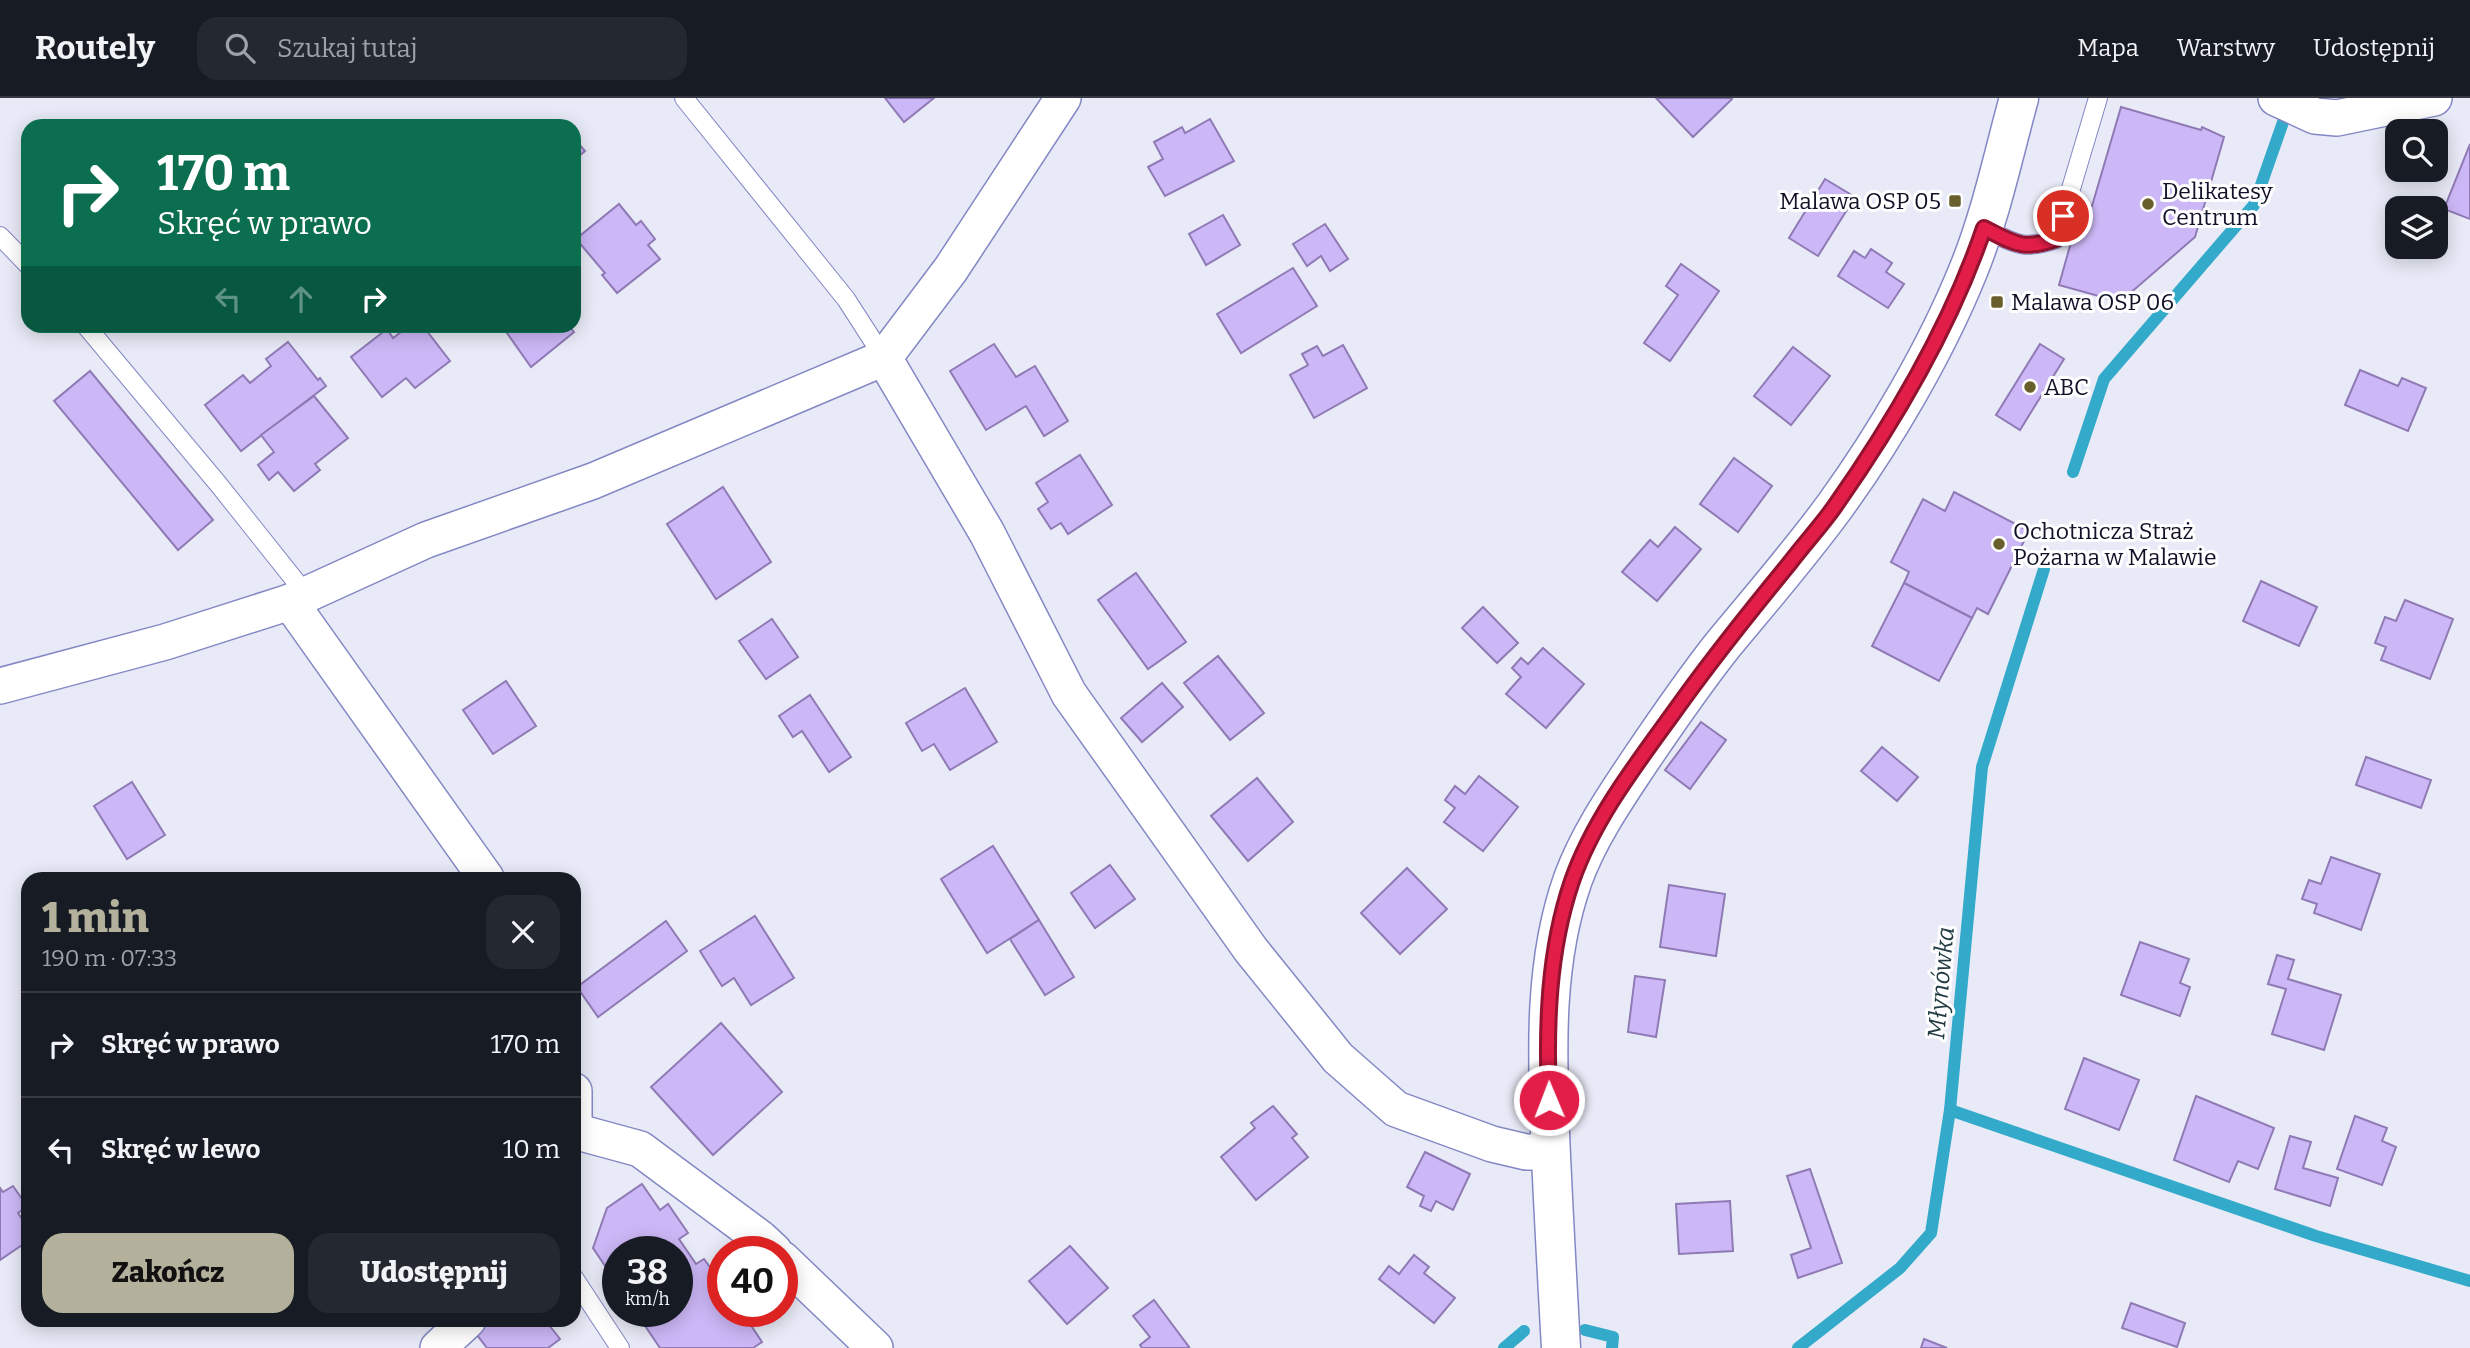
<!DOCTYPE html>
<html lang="pl">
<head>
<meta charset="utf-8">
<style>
  :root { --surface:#171b24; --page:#242831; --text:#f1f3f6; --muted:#9ea1a6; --line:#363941; --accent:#b3b09b }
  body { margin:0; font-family:Bitter,serif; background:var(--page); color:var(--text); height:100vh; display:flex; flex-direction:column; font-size:26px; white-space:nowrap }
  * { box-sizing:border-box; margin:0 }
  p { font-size:23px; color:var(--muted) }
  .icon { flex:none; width:38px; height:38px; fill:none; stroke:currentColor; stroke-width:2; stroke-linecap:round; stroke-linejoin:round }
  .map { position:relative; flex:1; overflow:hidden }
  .details { position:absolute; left:21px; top:774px; width:560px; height:455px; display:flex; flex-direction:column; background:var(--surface); border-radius:21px; box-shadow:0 4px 18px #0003 }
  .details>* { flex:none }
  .banner { position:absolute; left:21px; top:21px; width:560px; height:214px; border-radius:21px; box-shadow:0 4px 18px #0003; background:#0b6e4f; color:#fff; overflow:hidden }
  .buttons { position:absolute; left:2385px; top:21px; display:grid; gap:14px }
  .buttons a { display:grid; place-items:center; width:63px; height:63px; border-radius:14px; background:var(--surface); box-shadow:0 4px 18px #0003; font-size:35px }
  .speed { position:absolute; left:602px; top:1138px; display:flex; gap:14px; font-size:35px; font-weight:700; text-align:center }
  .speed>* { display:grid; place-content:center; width:91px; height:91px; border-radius:50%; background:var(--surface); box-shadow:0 4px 18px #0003; line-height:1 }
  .speed small { font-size:18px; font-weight:400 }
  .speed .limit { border:10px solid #d22; background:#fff; color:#111 }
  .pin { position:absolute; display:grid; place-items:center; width:60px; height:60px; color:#fff; margin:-30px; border:4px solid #fff; border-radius:50%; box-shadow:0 2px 7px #0007 }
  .me { position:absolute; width:77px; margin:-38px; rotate:359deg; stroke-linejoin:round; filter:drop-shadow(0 0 5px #0008) }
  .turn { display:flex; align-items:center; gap:24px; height:147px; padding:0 21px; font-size:32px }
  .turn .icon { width:91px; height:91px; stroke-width:2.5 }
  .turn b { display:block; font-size:49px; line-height:60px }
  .lanes { display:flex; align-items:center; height:66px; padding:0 21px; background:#0003; justify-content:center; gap:35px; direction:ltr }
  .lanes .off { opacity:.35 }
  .round { display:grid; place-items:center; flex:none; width:74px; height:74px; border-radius:21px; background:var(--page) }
  .head { display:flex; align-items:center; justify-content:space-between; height:119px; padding:0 21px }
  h1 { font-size:42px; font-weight:800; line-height:52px; color:var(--accent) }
  .button { display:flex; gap:14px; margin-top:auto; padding:14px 21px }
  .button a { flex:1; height:80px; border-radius:21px; background:var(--accent); color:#111; font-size:28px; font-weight:800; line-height:80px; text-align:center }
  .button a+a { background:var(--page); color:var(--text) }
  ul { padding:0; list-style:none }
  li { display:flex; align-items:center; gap:21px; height:105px; padding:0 21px; border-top:2px solid var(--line) }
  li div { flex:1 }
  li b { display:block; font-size:26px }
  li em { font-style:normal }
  header { display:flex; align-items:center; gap:42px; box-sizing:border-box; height:98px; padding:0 35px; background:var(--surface); border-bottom:2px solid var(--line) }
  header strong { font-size:33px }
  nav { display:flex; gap:38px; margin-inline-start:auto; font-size:24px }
  .search { width:490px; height:63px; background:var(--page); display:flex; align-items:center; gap:18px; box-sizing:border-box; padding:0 24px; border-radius:21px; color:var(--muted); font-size:26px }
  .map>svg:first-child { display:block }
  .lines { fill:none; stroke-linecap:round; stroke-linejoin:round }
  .stream { stroke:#33aaca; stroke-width:12 }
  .building { fill:#cdb8f7; stroke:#8f7ab5; stroke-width:2 }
  .service-casing { stroke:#8388c4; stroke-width:20 }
  .minor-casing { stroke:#8388c4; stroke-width:38 }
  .tertiary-casing { stroke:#8388c4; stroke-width:41 }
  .service { stroke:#fff; stroke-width:18 }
  .minor { stroke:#fff; stroke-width:35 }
  .tertiary { stroke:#fff; stroke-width:38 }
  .route-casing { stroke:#92132f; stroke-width:18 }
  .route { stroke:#e11d48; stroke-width:12 }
  .poi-dot { fill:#685f2c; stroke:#fff; stroke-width:2.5 }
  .labels { text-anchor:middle; stroke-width:6; stroke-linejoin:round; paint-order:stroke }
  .poi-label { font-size:23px; fill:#111128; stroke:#fff; text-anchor:start }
  .water-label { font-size:24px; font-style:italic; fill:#223b43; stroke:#fff }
</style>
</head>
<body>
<header>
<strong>Routely</strong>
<div class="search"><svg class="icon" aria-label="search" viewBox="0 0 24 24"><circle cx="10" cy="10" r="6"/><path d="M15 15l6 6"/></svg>Szukaj tutaj</div>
<nav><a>Mapa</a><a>Warstwy</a><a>Udostępnij</a></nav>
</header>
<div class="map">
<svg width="2470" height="1250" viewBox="0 0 2470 1250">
  <rect width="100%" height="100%" fill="#e8eaf7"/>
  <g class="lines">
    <!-- stream -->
    <g class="stream">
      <path d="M2073,374L2104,281L2254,107L2289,7"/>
      <path d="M1950,1012L2316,1138L2470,1183"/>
      <path d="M1585,1232L1613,1239L1612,1250"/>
      <path d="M1504,1250L1524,1233"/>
      <path d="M1798,1250L1900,1170L1931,1135L1950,1012L1982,669L2044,471"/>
    </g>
  </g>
  <!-- building -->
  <g class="building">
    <path d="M885,0H934L904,24Z"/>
    <path d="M1656,0H1731L1732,1L1693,39Z"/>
    <path d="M2121,9L2201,32L2202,29L2224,39L2195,139L2120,204L2059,187L2082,105L2092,108Z"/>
    <path d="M1210,21L1234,63L1165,98L1148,69L1163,61L1154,44L1182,29L1185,35Z"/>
    <path d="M574,40L585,53L574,62Z"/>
    <path d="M2470,46V121L2444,111Z"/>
    <path d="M1825,81L1855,99L1818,158L1789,140Z"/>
    <path d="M619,106L636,127L641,123L655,141L648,147L660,161L617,195L602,177L605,175L576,141Z"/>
    <path d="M1223,117L1240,147L1206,167L1189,136Z"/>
    <path d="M1325,126L1348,161L1330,173L1321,158L1307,168L1293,146Z"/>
    <path d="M1871,151L1892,165L1886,174L1904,186L1888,210L1838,178L1854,153L1865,160Z"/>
    <path d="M1681,166L1719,193L1670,263L1644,245L1678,197L1666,188Z"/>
    <path d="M1293,170L1317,208L1241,255L1217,216Z"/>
    <path d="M409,228H423L450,263L415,290L406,280L382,299L351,259L387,231L393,240Z"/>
    <path d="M502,228H569L574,234L531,269Z"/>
    <path d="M288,244L318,282L320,280L326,288L241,353L205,307L243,277L250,285L271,268L266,261Z"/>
    <path d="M994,246L1016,279L1035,268L1068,323L1044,338L1026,308L986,332L950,273Z"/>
    <path d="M2040,246L2064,261L2020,332L1996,317Z"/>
    <path d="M1343,247L1367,290L1314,320L1290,277L1308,267L1302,256L1317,248L1323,258Z"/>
    <path d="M1793,249L1830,278L1791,327L1754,298Z"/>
    <path d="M2360,272L2398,288L2402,280L2426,290L2408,333L2345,307Z"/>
    <path d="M90,273L213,422L178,452L54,303Z"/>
    <path d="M314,298L348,340L315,366L320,372L294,393L278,374L269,382L258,367L274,354L261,337Z"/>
    <path d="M1080,357L1112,407L1068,436L1061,425L1051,431L1038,411L1048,404L1036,385Z"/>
    <path d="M1734,360L1772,388L1738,434L1700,406Z"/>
    <path d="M723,389L771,464L716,501L667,426Z"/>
    <path d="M1954,394L2029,433L1988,516L1977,510L1972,520L1904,485L1909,474L1891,464L1923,401L1945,413Z"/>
    <path d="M1675,429L1701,451L1657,503L1622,474L1650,442L1658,449Z"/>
    <path d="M1136,475L1186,544L1148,571L1098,502Z"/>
    <path d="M2261,483L2317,509L2299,548L2243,523Z"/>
    <path d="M1904,485L1972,520L1939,583L1872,548Z"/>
    <path d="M2405,502L2453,521L2430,581L2381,562L2386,549L2375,545L2385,519L2396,523Z"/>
    <path d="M1483,509L1518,545L1497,565L1462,530Z"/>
    <path d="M772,521L798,559L766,581L739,543Z"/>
    <path d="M1543,550L1584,586L1546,630L1506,596L1521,579L1512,570L1521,560L1528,566Z"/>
    <path d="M1218,558L1264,615L1230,642L1184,585Z"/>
    <path d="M506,583L536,628L493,656L463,612Z"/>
    <path d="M1162,585L1183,609L1142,644L1121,620Z"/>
    <path d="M965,590L997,644L950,672L934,646L922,653L906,625Z"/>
    <path d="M810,597L851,659L829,674L802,633L793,639L779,618Z"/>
    <path d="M1701,624L1726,642L1690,691L1665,672Z"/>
    <path d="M1882,649L1918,679L1897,703L1861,673Z"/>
    <path d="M2366,659L2431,682L2421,710L2356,687Z"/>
    <path d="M1479,678L1518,709L1483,753L1444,724L1455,710L1445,702L1455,688L1465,696Z"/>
    <path d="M1257,680L1293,724L1248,763L1211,718Z"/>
    <path d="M132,684L165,737L127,761L94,708Z"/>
    <path d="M993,748L1039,822L987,855L941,781Z"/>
    <path d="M2331,759L2380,776L2361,832L2314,815L2317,806L2302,801L2309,782L2321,786Z"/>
    <path d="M1110,767L1135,801L1095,830L1071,795Z"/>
    <path d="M1407,770L1447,811L1400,856L1361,815Z"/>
    <path d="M1669,787L1725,796L1716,858L1660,849Z"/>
    <path d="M755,818L794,880L751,907L734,880L722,888L700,853Z"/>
    <path d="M1039,822L1074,879L1045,897L1010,841Z"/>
    <path d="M666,823L687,853L598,919L577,889Z"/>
    <path d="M2140,844L2189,861L2180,885L2190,889L2180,918L2121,897Z"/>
    <path d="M2277,857L2294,862L2288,881L2341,897L2324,952L2272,936L2286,891L2268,886Z"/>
    <path d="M1635,878L1665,882L1656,939L1628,934Z"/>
    <path d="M721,925L782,994L713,1057L651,989Z"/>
    <path d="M2084,960L2139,982L2119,1032L2065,1011Z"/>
    <path d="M2196,998L2274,1030L2258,1071L2238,1063L2229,1084L2174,1062Z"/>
    <path d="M1273,1008L1297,1036L1292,1040L1308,1059L1256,1102L1221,1059L1255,1030L1251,1025Z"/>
    <path d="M2355,1018L2387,1030L2382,1043L2396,1049L2382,1087L2337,1071Z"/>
    <path d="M2290,1038L2311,1044L2303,1070L2338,1080L2330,1108L2275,1091Z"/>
    <path d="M1425,1054L1470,1076L1453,1112L1436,1103L1431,1113L1420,1108L1424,1098L1407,1089Z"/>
    <path d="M1810,1071L1842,1165L1798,1180L1791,1157L1811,1150L1787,1078Z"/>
    <path d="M642,1086L660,1112L668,1106L688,1135L679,1141L696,1166L704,1161L723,1187V1191L716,1196L723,1206V1213H727L733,1220L742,1214L762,1244L753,1250H660L635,1213H677V1153H618V1187L593,1150L607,1110Z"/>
    <path d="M13,1088L27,1108L18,1115L28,1130V1143L0,1162V1090L3,1094Z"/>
    <path d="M1730,1103L1733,1153L1679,1156L1676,1106Z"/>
    <path d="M1070,1148L1108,1190L1067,1226L1029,1183Z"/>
    <path d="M1414,1157L1429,1169L1424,1175L1455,1200L1434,1225L1379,1181L1389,1168L1399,1176Z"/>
    <path d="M1154,1202L1189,1249L1187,1250H1142L1140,1247L1150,1239L1133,1218Z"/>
    <path d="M2131,1205L2185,1225L2177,1249L2122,1230Z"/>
    <path d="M489,1222H545L560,1241L548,1250H487L474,1233Z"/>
    <path d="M1924,1241L1947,1250H1921Z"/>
  </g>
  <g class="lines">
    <!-- service casing -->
    <g class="service-casing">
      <g id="service">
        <path d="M684,0L846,201L884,260"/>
        <path d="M1984,130C2014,145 2022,153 2056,141L2098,0"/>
        <path d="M0,138L28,167"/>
        <path d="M86,228L219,387L305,495"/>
        <path d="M574,1180L620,1250"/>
      </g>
    </g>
    <!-- minor casing -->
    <g class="minor-casing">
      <g id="minor">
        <path d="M2276,0L2315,18L2337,20L2434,0"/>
        <path d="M884,260L987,435L1069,596L1251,852L1338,960L1396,1011L1492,1046L1526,1054H1551"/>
        <path d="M290,504L486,780"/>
        <path d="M0,588L165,544L290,504L426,442L593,383L884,260L951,171L1063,0"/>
        <path d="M574,993V1023"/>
        <path d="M574,1033L640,1051L760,1140L774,1153"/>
        <path d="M782,1161L875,1250"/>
        <path d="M438,1250L468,1222"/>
      </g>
    </g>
    <!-- tertiary casing -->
    <g class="tertiary-casing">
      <path id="tertiary" d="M1561,1250C1557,1178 1553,1107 1550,1035C1547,951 1544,862 1573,781C1588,740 1613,703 1637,667C1664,627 1692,586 1722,548C1760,502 1800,456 1835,408C1885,339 1936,252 1968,173C1991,117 2003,58 2019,0"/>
    </g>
    <!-- service -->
    <use href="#service" class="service"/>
    <!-- minor -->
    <use href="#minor" class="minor"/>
    <!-- tertiary -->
    <use href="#tertiary" class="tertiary"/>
  </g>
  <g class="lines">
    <!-- route casing -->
    <g class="route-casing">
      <path id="route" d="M1549,1002C1546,929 1548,853 1572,783C1595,717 1642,659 1682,603C1716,556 1752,511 1789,466C1804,446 1821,428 1835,408C1894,324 1951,227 1984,130C2014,145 2022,153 2056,141L2063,118"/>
    </g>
    <!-- route -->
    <use href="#route" class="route"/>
  </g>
  <!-- markers -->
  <g class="poi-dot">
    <rect x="1948" y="96" width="14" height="14" rx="3.5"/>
    <circle cx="2148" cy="106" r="7"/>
    <rect x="1990" y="197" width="14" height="14" rx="3.5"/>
    <circle cx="2030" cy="289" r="7"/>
    <circle cx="1999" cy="446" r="7"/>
  </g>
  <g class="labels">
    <!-- poi labels -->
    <g class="poi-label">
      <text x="2162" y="101">Delikatesy<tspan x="2162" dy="26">Centrum</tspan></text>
      <text x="1941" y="111" text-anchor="end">Malawa OSP 05</text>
      <text x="2011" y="212">Malawa OSP 06</text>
      <text x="2044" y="297">ABC</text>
      <text x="2013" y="441">Ochotnicza Straż<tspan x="2013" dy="26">Pożarna w Malawie</tspan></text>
    </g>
    <!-- water labels -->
    <g class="water-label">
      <text transform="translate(1941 885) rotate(-85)" y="8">Młynówka</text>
    </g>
  </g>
</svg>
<div class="buttons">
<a><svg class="icon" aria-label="search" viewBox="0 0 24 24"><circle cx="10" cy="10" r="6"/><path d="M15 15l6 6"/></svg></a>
<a><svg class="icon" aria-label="layers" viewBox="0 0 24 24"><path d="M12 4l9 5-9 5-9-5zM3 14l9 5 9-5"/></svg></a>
</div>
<div class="speed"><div>38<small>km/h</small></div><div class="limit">40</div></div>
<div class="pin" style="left:2063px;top:118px;background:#d93025"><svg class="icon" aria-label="arrive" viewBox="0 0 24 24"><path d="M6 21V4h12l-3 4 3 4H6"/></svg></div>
<svg class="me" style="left:1549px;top:1002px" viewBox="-20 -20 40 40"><circle r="17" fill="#e11d48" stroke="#fff" stroke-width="3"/><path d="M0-11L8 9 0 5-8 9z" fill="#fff"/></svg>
<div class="banner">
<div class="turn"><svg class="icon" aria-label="right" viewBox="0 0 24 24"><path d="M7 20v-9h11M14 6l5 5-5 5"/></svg><div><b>170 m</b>Skręć w prawo</div></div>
<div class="lanes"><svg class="icon off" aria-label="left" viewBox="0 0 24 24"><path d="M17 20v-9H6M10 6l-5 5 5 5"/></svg><svg class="icon off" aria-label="ahead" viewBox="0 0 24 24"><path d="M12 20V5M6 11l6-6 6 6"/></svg><svg class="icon" aria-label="right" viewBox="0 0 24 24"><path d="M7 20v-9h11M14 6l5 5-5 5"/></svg></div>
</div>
<section class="details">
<div class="head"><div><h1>1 min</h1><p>190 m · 07:33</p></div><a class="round"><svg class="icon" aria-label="close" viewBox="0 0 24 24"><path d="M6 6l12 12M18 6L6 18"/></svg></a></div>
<ul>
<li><svg class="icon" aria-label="right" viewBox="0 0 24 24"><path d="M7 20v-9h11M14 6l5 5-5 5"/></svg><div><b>Skręć w prawo</b></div><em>170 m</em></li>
<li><svg class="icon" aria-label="left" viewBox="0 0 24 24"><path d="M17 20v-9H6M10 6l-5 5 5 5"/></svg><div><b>Skręć w lewo</b></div><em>10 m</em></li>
</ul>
<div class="button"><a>Zakończ</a><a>Udostępnij</a></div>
</section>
</div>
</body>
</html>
